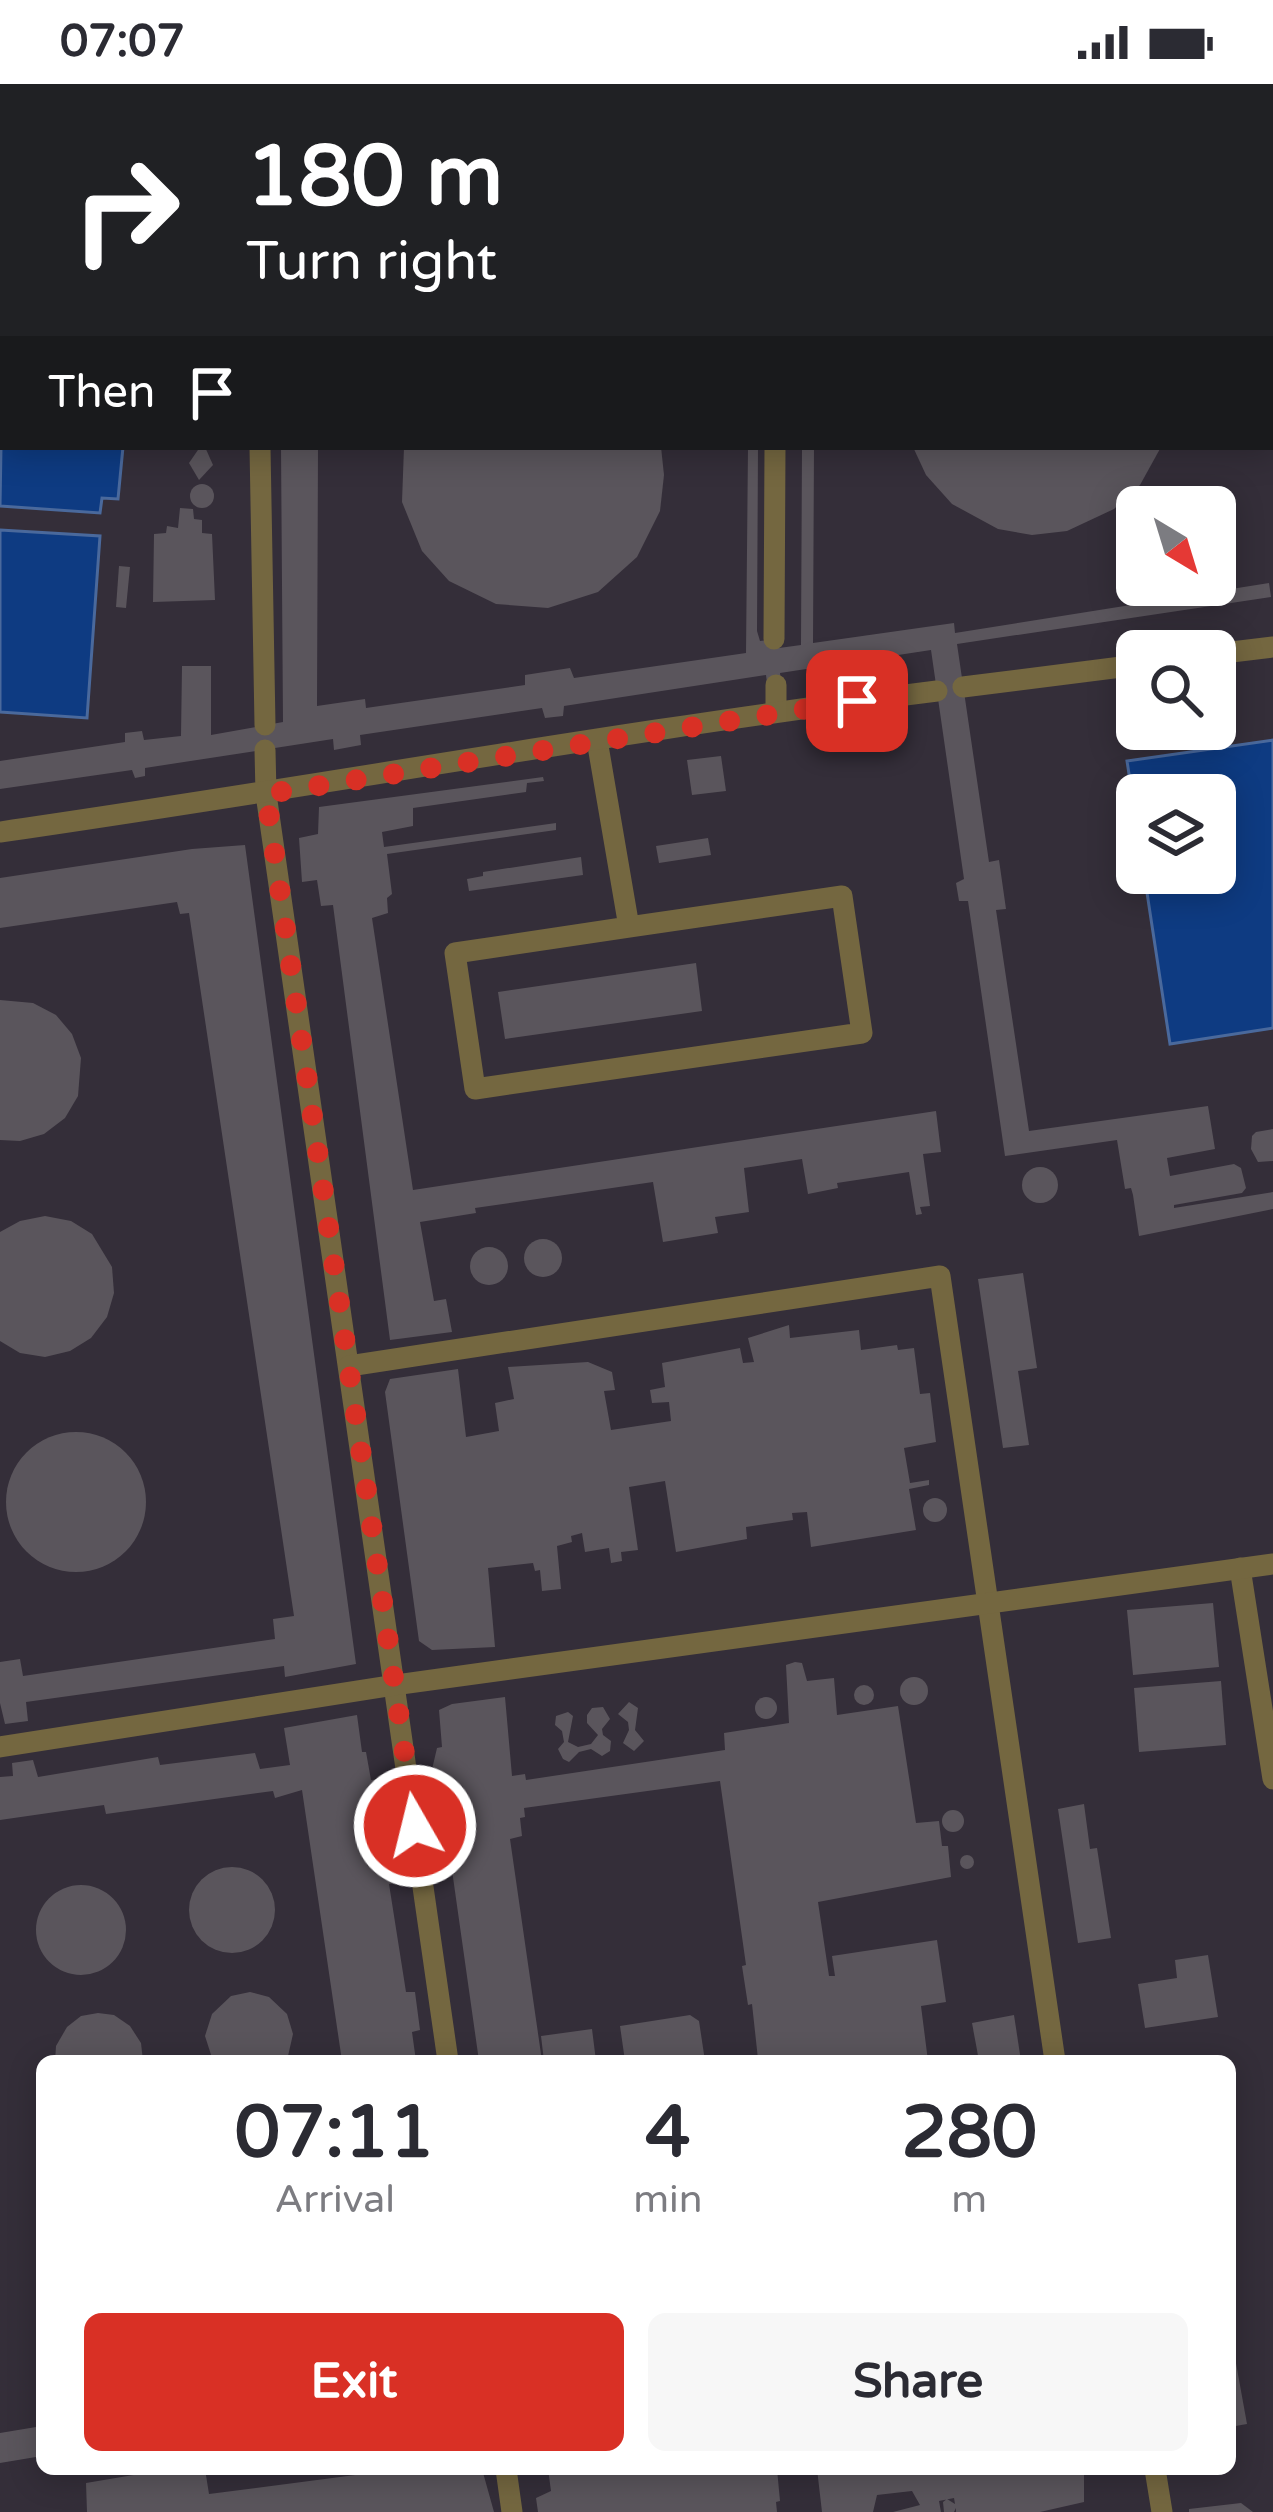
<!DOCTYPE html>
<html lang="en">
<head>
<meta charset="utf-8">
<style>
  :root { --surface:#fff; --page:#f7f7f7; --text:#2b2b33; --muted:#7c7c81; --accent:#d93025 }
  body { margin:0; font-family:"Varela Round",sans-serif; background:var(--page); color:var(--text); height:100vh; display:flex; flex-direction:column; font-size:45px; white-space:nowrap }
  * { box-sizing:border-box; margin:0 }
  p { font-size:39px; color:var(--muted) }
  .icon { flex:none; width:66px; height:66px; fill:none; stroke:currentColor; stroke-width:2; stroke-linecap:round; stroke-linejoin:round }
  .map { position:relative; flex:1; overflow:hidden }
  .details { position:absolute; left:36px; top:1971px; width:1200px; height:420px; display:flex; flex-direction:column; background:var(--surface); border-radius:18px; box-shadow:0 6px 30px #0003 }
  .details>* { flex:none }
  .top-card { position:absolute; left:0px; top:0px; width:1275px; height:366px; box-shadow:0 6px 30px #0003; background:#202124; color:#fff; overflow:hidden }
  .needle { width:78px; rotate:142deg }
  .buttons { position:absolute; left:1116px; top:402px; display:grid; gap:24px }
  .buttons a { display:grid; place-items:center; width:120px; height:120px; border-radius:18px; background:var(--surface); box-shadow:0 6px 30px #0003; font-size:60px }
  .pin { position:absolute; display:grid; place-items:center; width:102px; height:102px; color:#fff; margin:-51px; border-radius:24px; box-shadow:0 6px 18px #0006 }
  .me { position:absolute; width:132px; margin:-66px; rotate:352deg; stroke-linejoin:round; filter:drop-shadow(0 0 9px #0008) }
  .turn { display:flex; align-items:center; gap:42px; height:252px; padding:0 48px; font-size:54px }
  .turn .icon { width:156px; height:156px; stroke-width:2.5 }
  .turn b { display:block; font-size:84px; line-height:102px }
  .then { display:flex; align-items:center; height:114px; padding:0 48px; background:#0003; gap:24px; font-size:45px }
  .eta { display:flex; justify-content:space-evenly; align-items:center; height:204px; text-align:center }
  .eta b { font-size:72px; font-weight:700; line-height:84px }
  .button { display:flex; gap:24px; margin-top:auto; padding:24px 48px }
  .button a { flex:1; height:138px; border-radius:18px; background:var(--accent); color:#fff; font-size:48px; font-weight:700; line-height:138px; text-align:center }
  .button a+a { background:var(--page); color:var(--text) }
  .status { display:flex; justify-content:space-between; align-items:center; height:84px; padding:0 60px; background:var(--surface); direction:ltr }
  .status svg { height:33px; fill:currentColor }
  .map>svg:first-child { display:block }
  .built { fill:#342e39; fill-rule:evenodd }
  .water { fill:#0e3b82; stroke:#4a699c; stroke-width:3 }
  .building { fill:#5a555c }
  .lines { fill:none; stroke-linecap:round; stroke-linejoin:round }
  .lane { stroke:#746740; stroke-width:21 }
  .route { stroke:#d93025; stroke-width:21; stroke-dasharray:0 37.8 }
</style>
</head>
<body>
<div class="status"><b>07:07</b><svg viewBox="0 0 49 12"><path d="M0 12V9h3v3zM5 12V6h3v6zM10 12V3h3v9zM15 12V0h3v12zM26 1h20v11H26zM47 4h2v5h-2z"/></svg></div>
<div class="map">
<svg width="1273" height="2428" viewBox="0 0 1273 2428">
  <rect width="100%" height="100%" fill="#262229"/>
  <!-- built -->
  <path class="built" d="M0,0H1273V2428H0ZM3,3H1272V363H3ZM1137,423H1215V501H1137ZM1137,567H1215V645H1137ZM1137,711H1215V789H1137ZM42,1977H1230V2385H42Z"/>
  <!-- water -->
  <g class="water">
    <path d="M3,245V363H123L118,415L102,414L100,429L0,422Z"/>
    <path d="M0,446L100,452L87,634L0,628Z"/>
    <path d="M1273,656V944L1170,960L1144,789H1215V711H1137V742L1127,677Z"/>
  </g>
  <!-- building -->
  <g class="building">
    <path d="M200,363H205L213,381L199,396L189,379Z"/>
    <path d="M281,363H318L317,622L365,615L366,624L525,601V591L570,584L574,594L746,569L748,363H758L757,547L760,557L776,555L779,564L801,561L802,363H814L813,559L954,539L955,549L1269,499L1271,513L957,560L989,778L999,776L1006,825L996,826L1029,1047L1208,1022L1215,1065L1167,1074L1170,1092L1234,1080L1241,1084L1246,1104L1242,1109L1174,1121V1124L1273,1108V1125L1139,1152L1133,1111L1131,1104L1125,1105L1117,1056L1005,1072L968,817H959L956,799L964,795L931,566L780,589L781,598L767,599L766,591L564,622L563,632L545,634L542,624L360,651L361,661L334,666L333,655L145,684V692L135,694L132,686L0,705V677L125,658V649L142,647L144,656L181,652L182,582H211V651L283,638Z"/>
    <path d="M404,363H661L664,391L660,427L637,473L598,508L548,524L496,520L449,497L422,467L402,418Z"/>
    <path d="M913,363H1161L1140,401L1114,425L1067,447L1032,451L998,445L952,420L926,391Z"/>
    <circle cx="202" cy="412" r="12"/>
    <path d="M180,424L193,425L194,435L202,436V449L212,450L215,516L153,518L154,450L166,449L167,442L178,444Z"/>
    <path d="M119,482L130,483L126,524L116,523Z"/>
    <path d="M721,672L726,707L692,711L687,676Z"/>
    <path d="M543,693L544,697L527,699L526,708L413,724V742L382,748L384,763L556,739V746L387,770L392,810L387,814L388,829L372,834L413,1106L936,1027L941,1068L923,1070L930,1122L920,1123L922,1130L916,1131L909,1088L837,1099L838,1104L808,1110L802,1075L744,1084L749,1128L715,1133L718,1149L663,1158L653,1098L475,1124L476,1129L420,1138L434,1217L446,1215L452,1248L390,1256L333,821L321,822L317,796L302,798L299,754L318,750L319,723Z"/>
    <path d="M708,754L711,771L659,779L656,762Z"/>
    <path d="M245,761L356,1580L285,1593L284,1582L26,1618L28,1637L5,1640L0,1619V1578L20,1575L23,1592L275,1555L273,1535L294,1532L189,829L180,830L177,818L0,844V794L192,765Z"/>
    <path d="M581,773L583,791L469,807L467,795L483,792V788Z"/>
    <path d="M696,879L702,927L505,955L498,908Z"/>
    <path d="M0,916L33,919L56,931L72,950L81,974L78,1012L65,1034L44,1050L20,1057L0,1056Z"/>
    <path d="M1273,1045V1077L1258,1078L1251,1065L1252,1052L1256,1048Z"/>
    <circle cx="1040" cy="1101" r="18"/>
    <path d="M45,1132L71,1137L92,1150L112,1183L114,1209L107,1233L91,1254L70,1267L45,1273L20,1269L0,1257V1148L20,1137Z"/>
    <circle cx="543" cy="1174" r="19"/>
    <circle cx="489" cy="1182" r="19"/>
    <path d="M1023,1189L1037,1284L1018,1287L1029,1361L1003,1364L978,1195Z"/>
    <path d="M789,1241L790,1254L859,1246L861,1266L897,1261L898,1266L914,1264L920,1310L930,1309L936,1358L904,1364L910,1399L929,1396V1401L909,1405L916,1446L811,1463L807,1428L792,1429L793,1436L746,1443L747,1455L676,1468L665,1397L629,1403L638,1466L621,1468L622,1477L611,1479L609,1464L585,1468L582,1449L571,1452L572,1458L557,1462L561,1505L542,1507L540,1486L535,1487L533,1479L488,1484L495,1563L432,1566L419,1557L385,1308L390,1295L458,1285L466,1353L499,1347L495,1319L514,1315L508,1283L588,1278L612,1288L615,1306L604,1307L611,1346L671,1337L669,1318L652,1319L650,1306L665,1303L662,1279L740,1264L743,1279L754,1278L748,1254Z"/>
    <circle cx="76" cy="1418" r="70"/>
    <circle cx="935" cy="1426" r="12"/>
    <path d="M1213,1519L1219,1583L1133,1591L1127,1526Z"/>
    <path d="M795,1578L802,1579L807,1597L834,1594L837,1631L898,1622L916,1739L939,1737L942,1762H948L951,1793L818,1818L829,1892H835L832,1872L937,1856L946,1918L921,1922L928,1977L758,1975L752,1920L748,1921L742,1882L746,1881L720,1697L524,1724L525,1733L520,1734L522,1752L510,1755L542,1977H479L448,1758L441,1759L430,1694L437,1664L442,1663L439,1626L452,1620L505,1613L512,1692L525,1690L526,1696L725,1666L724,1649L789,1639L786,1581Z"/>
    <circle cx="914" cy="1607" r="14"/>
    <path d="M1221,1597L1226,1661L1139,1668L1134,1604Z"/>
    <circle cx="864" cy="1611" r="10"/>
    <circle cx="766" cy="1624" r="11"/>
    <path d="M629,1618L638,1624L635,1646L644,1657L634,1667L623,1659L629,1646L628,1638L618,1630Z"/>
    <path d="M603,1623L610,1635L602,1645L603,1651L611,1657L610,1667L602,1672L591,1665L579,1668L569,1678L563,1675L558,1665L564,1658L562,1647L555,1641L556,1632L568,1628L573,1632L568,1658L578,1663L591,1660L598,1651L587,1639V1631L592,1624Z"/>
    <path d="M357,1631L362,1668H366L371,1696L387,1695L397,1746L390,1747L397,1799L389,1800L406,1908H415L420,1946L412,1948L416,1977H342L302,1706L275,1714L273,1707L106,1730L104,1721L0,1736V1693L13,1692L12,1679L33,1676L38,1693L158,1673L160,1681L255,1669L260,1685L290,1681L284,1644Z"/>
    <path d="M1084,1720L1090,1765L1097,1764L1111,1854L1078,1859L1058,1725Z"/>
    <circle cx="953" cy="1737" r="11"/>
    <circle cx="967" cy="1778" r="7"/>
    <circle cx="232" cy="1826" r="43"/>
    <circle cx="81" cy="1846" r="45"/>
    <path d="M1208,1871L1218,1933L1145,1944L1138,1900L1177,1894L1175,1876Z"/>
    <path d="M250,1908L269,1913L287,1930L293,1950L288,1972L285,1977H213L205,1952L212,1930L231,1912Z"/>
    <path d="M98,1929L114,1931L130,1942L141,1959L143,1977H55L56,1962L67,1943L81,1932Z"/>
    <path d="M690,1931L699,1937L705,1977H625L620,1942Z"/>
    <path d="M1014,1931L1021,1977H979L972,1939Z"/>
    <path d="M592,1945L596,1977H544L541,1952Z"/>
    <path d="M1230,2246L1247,2340L1230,2343Z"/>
    <path d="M42,2342V2372L0,2379V2349Z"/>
    <path d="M169,2385H205L209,2410L401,2385H482L494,2428H87L86,2399Z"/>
    <path d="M548,2385H777L780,2417L776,2418L777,2428H538L536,2414L551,2407Z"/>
    <path d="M817,2385H1084V2418L1040,2428H956V2424L954,2428H944L943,2418L947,2415L955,2420L954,2414L939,2417L941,2428H893L920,2421L912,2407L877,2411L873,2428H822Z"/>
    <path d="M1241,2419L1253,2428H1189V2425Z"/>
  </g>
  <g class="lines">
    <!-- lane -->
    <g class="lane">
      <path d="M256,0V3"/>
      <path d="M776,3V0"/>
      <path d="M0,142L3,143"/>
      <path d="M260,363L265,641"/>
      <path d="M774,555L775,363"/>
      <path d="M1215,570L1273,563"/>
      <path d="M776,601V627"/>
      <path d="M963,603L1137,581"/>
      <path d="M597,656L629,843L842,812L862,949L475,1005L455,869L629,843"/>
      <path d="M265,666L266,710L448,1977"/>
      <path d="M0,748C313,703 624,646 937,607"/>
      <path d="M349,1282L940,1192L1055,1977"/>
      <path d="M1240,1484L1273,1695"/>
      <path d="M0,1663L395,1601L1273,1480"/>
      <path d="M506,2385L512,2428"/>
      <path d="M1155,2385L1162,2428"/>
    </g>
  </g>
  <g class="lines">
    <!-- route -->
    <path class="route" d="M415,1742L266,710L857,617"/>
  </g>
</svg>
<div class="buttons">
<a><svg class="needle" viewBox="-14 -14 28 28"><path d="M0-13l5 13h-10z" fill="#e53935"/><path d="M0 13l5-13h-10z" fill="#7c7c81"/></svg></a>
<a><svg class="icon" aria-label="search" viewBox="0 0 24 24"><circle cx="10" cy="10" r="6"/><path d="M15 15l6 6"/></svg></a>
<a><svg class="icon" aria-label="layers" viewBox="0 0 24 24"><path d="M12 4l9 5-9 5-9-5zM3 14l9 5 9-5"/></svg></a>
</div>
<div class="pin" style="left:857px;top:617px;background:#d93025"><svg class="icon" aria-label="arrive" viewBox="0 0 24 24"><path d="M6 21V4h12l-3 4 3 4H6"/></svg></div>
<svg class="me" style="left:415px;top:1742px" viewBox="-20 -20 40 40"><circle r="17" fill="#d93025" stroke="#fff" stroke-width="3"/><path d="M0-11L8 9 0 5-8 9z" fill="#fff"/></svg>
<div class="top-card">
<div class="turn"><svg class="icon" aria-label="right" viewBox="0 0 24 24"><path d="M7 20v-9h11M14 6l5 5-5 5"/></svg><div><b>180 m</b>Turn right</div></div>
<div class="then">Then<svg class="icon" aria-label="arrive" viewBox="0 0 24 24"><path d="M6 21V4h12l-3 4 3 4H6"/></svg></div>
</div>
<section class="details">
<div class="eta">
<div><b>07:11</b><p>Arrival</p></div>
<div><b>4</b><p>min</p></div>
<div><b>280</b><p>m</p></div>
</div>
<div class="button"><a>Exit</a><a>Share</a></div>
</section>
</div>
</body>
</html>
